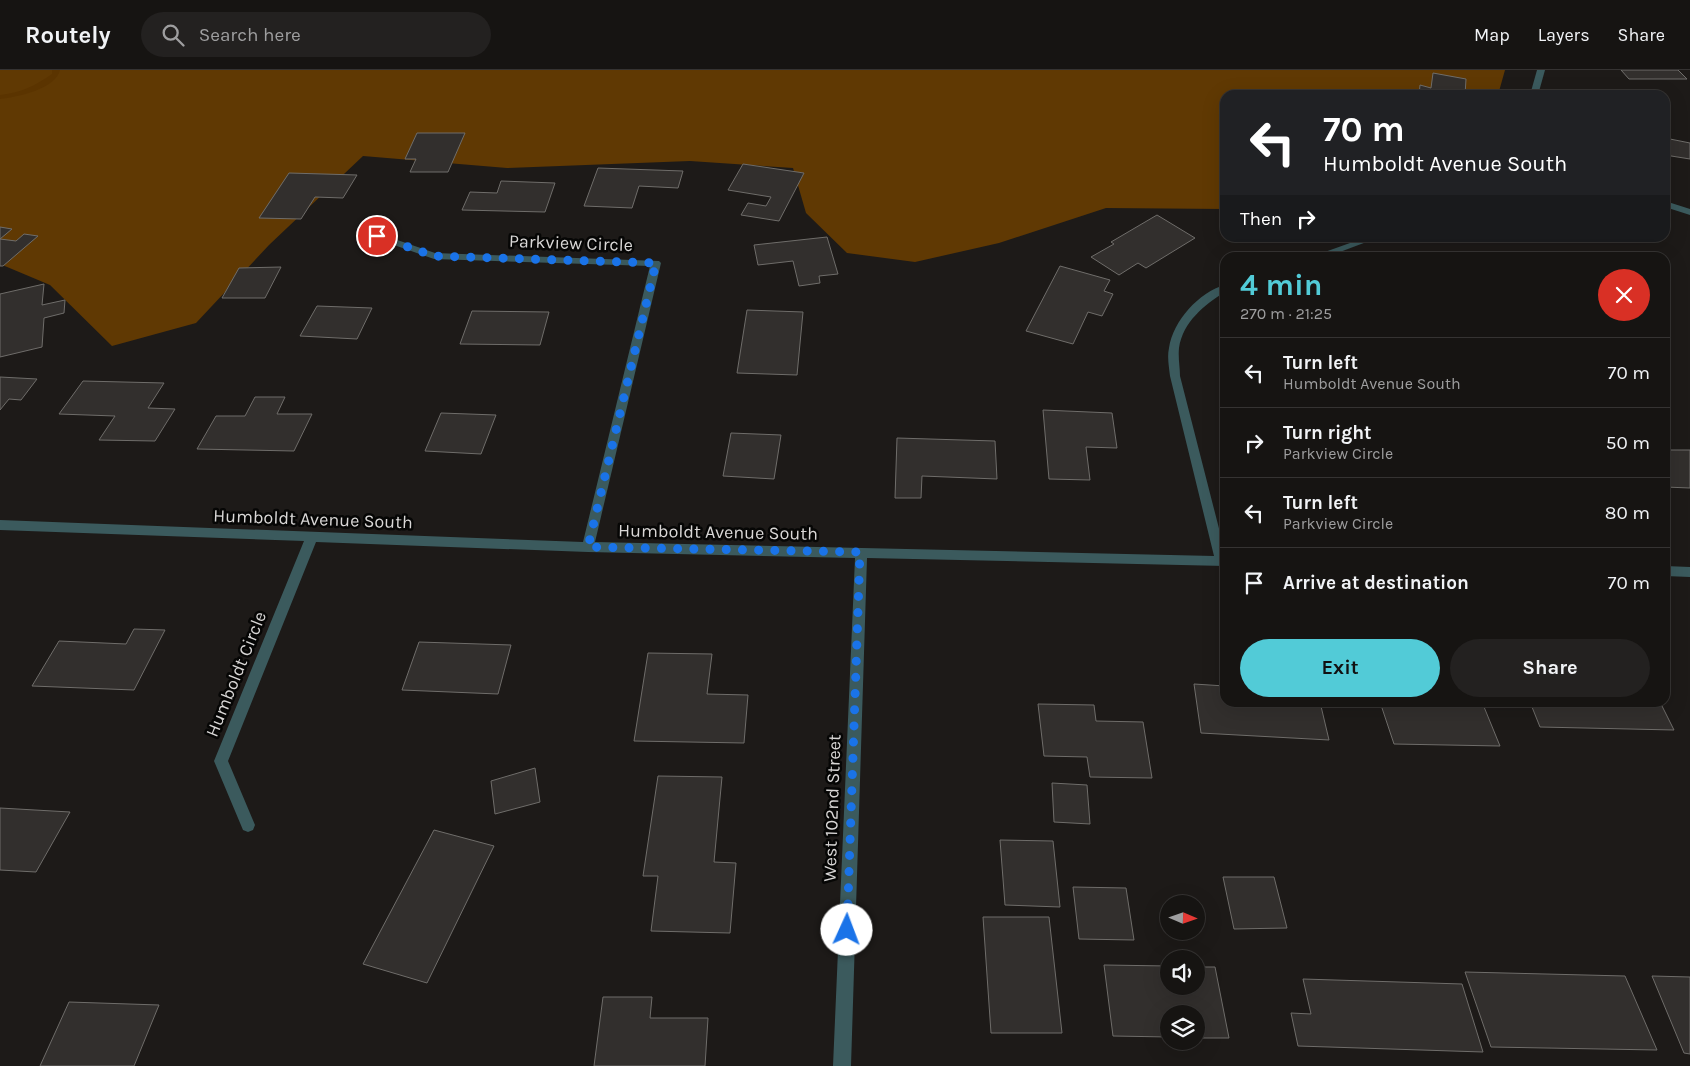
<!DOCTYPE html>
<html lang="en">
<head>
<meta charset="utf-8">
<style>
  :root { --surface:#161412; --page:#232120; --text:#f1f3f6; --muted:#9e9e9f; --line:#353332; --accent:#52cbd7 }
  body { margin:0; font-family:Karla,sans-serif; background:var(--page); color:var(--text); height:100vh; display:flex; flex-direction:column; font-size:19px; white-space:nowrap }
  * { box-sizing:border-box; margin:0 }
  p { font-size:16px; color:var(--muted) }
  .icon { flex:none; width:28px; height:28px; fill:none; stroke:currentColor; stroke-width:2; stroke-linecap:round; stroke-linejoin:round }
  .map { position:relative; flex:1; overflow:hidden }
  .side { position:absolute; left:1220px; top:182px; width:450px; height:455px; display:flex; flex-direction:column; background:var(--surface); border-radius:15px; box-shadow:0 5px 20px #0002,0 0 0 1px var(--line) }
  .side>* { flex:none }
  .hud { position:absolute; left:1220px; top:20px; width:450px; height:152px; border-radius:15px; box-shadow:0 5px 20px #0002,0 0 0 1px var(--line); background:#202124; color:#fff; overflow:hidden }
  .needle { width:32px; rotate:92deg }
  .controls { position:absolute; left:1160px; top:825px; display:grid; gap:10px }
  .controls a { display:grid; place-items:center; width:45px; height:45px; border-radius:50%; background:var(--surface); box-shadow:0 5px 20px #0002,0 0 0 1px var(--line); font-size:25px }
  .pin { position:absolute; display:grid; place-items:center; width:42px; height:42px; color:#fff; margin:-21px; border:2px solid #fff; border-radius:50%; box-shadow:0 1px 5px #0007 }
  .me { position:absolute; width:55px; margin:-28px; rotate:2deg; stroke-linejoin:round; filter:drop-shadow(0 0 4px #0008) }
  .turn { display:flex; align-items:center; gap:18px; height:105px; padding:0 20px; font-size:22px }
  .turn .icon { width:65px; height:65px; stroke-width:2.5 }
  .turn b { display:block; font-size:35px; line-height:42px }
  .then { display:flex; align-items:center; height:48px; padding:0 20px; background:#0003; gap:10px; font-size:19px }
  .round { display:grid; place-items:center; flex:none; width:52px; height:52px; border-radius:26px; background:var(--page) }
  .overview { display:flex; align-items:center; justify-content:space-between; height:85px; padding:0 20px }
  h1 { font-size:30px; font-weight:700; line-height:38px; color:var(--accent) }
  .primary-button { display:flex; gap:10px; margin-top:auto; padding:10px 20px }
  .primary-button a { flex:1; height:58px; border-radius:30px; background:var(--accent); color:#111; font-size:20px; font-weight:700; line-height:58px; text-align:center }
  .primary-button a+a { background:var(--page); color:var(--text) }
  ul { padding:0; list-style:none }
  li { display:flex; align-items:center; gap:15px; height:70px; padding:0 20px; border-top:1px solid var(--line) }
  li div { flex:1 }
  li b { display:block; font-size:19px }
  li em { font-style:normal }
  header { display:flex; align-items:center; gap:30px; box-sizing:border-box; height:70px; padding:0 25px; background:var(--surface); border-bottom:1px solid var(--line) }
  header strong { font-size:24px }
  nav { display:flex; gap:28px; margin-inline-start:auto; font-size:18px }
  .search { width:350px; height:45px; background:var(--page); display:flex; align-items:center; gap:12px; box-sizing:border-box; padding:0 18px; border-radius:28px; color:var(--muted); font-size:19px }
  .map>svg:first-child { display:block }
  .forest { fill:#603903 }
  .lines { fill:none; stroke-linecap:round; stroke-linejoin:round }
  .stream { fill:#5b3400; fill-rule:evenodd }
  .building { fill:#322f2d; stroke:#6f6d6a }
  .minor { fill:#3b5a5d; fill-rule:evenodd }
  .route { stroke:#1a73e8; stroke-width:9; stroke-dasharray:0 16.2 }
  .labels { text-anchor:middle; stroke-width:5; stroke-linejoin:round; paint-order:stroke }
  .street-label { font-size:18px; fill:#d9d7d6; stroke:#060605 }
</style>
</head>
<body>
<header>
<strong>Routely</strong>
<div class="search"><svg class="icon" aria-label="search" viewBox="0 0 24 24"><circle cx="10" cy="10" r="6"/><path d="M15 15l6 6"/></svg>Search here</div>
<nav><a>Map</a><a>Layers</a><a>Share</a></nav>
</header>
<div class="map">
<svg width="1690" height="996" viewBox="0 0 1690 996">
  <rect width="100%" height="100%" fill="#1d1a18"/>
  <!-- forest -->
  <path class="forest" d="M0,0H1505L1498,25H1225V139L1106,138L999,173L915,192L847,183L806,143L793,98L690,91L507,98L363,86L269,175L196,253L112,276L50,215L0,194Z"/>
  <g class="lines">
    <!-- stream -->
    <path class="stream" d="M52,0H60C56,19 17,27 0,29V25C20,23 35,16 52,4Z"/>
  </g>
  <!-- building -->
  <g class="building">
    <path d="M1621,0H1678L1687,9H1629Z"/>
    <path d="M1433,3L1466,9L1465,25H1419L1420,15L1431,18Z"/>
    <path d="M1665,61L1668,62L1670,69L1690,73V89L1665,85Z"/>
    <path d="M417,63H465L448,102H410L416,89H405Z"/>
    <path d="M743,94L804,103L779,151L741,145L748,133L766,136L771,127L728,120Z"/>
    <path d="M598,98L683,101L678,118L639,116L632,138L584,136Z"/>
    <path d="M289,103L357,105L343,128L315,127L301,149L259,148Z"/>
    <path d="M501,111L555,113L545,142L462,140L470,122L497,123Z"/>
    <path d="M1157,145L1195,168L1146,198L1138,193L1119,205L1091,187L1114,174L1111,172Z"/>
    <path d="M0,157L12,159L0,169L16,171L24,164L38,166L3,196H0Z"/>
    <path d="M827,167L838,204L819,206L820,213L799,216L793,191L758,195L754,175Z"/>
    <path d="M1060,196L1110,210L1104,221L1113,224L1102,246L1088,242L1073,274L1026,261Z"/>
    <path d="M281,197L265,228H222L239,198Z"/>
    <path d="M44,214L42,235L65,230L64,243L44,248L42,277L0,287V224Z"/>
    <path d="M317,236L372,238L357,269L300,266Z"/>
    <path d="M747,240L803,242L797,305L737,303Z"/>
    <path d="M472,241L549,242L540,275L460,274Z"/>
    <path d="M0,307L37,309L21,330L9,329L0,340Z"/>
    <path d="M83,311L164,313L148,338L175,339L155,371L99,370L115,346L59,344Z"/>
    <path d="M255,327H285L277,344H312L294,381L197,379L216,346H245Z"/>
    <path d="M1043,340L1112,343L1117,378L1086,377L1090,410L1049,409Z"/>
    <path d="M441,343L496,345L481,384L425,381Z"/>
    <path d="M731,363L781,365L774,409L723,406Z"/>
    <path d="M897,368L995,371L997,409L922,406L921,428H895Z"/>
    <path d="M1665,380H1690V418L1665,417Z"/>
    <path d="M134,559L165,560L134,620L32,616L59,571L126,574Z"/>
    <path d="M419,572L511,575L498,624L402,620Z"/>
    <path d="M648,583L712,584L707,624L748,625L744,673L634,671Z"/>
    <path d="M1194,614L1225,616V632H1320L1329,670L1201,663Z"/>
    <path d="M1380,632H1482L1500,676L1394,674Z"/>
    <path d="M1530,632H1660L1674,660L1540,657Z"/>
    <path d="M1038,634L1094,635L1096,651L1143,652L1152,708L1090,707L1087,687L1044,686Z"/>
    <path d="M535,698L540,732L495,744L491,711Z"/>
    <path d="M658,706L722,707L714,792L736,793L730,863L651,861L658,806H643Z"/>
    <path d="M1052,713L1087,715L1090,754L1054,752Z"/>
    <path d="M0,738L70,742L36,802L0,800Z"/>
    <path d="M434,760L494,776L427,913L363,894Z"/>
    <path d="M1000,770L1053,771L1060,837L1005,835Z"/>
    <path d="M1223,807H1274L1287,858L1234,859Z"/>
    <path d="M1073,817L1126,818L1134,870L1079,869Z"/>
    <path d="M983,847H1049L1062,963H991Z"/>
    <path d="M1104,895L1169,896V916H1196V897H1215L1229,968H1196V944H1169V967L1113,966Z"/>
    <path d="M1465,902L1625,906L1657,980L1491,977Z"/>
    <path d="M1652,906L1690,907V984L1684,983Z"/>
    <path d="M1303,909L1462,914L1483,982L1298,976L1291,943L1311,944Z"/>
    <path d="M603,927H652L650,948H708L705,996H594Z"/>
    <path d="M69,932L159,935L134,996H40Z"/>
  </g>
  <g class="lines">
    <!-- minor -->
    <g class="minor">
      <path d="M1537,0H1545L1538,25H1530Z"/>
      <path d="M1665,131L1690,139V145L1665,137Z"/>
      <path d="M377,163L435,183L659,191L661,193L595,472L1214,486L1170,306C1169,297 1167,287 1169,278C1173,251 1199,222 1225,215V222C1204,235 1183,252 1179,278C1178,288 1180,297 1180,306L1225,482V496L867,488L851,996H833L855,488L588,482L316,472L228,691L255,755L253,760L248,762L243,760L214,691L304,471L0,460V450L583,472L650,196L434,189L374,168V164Z"/>
      <path d="M1364,168H1377L1324,188H1308Z"/>
      <path d="M1665,496L1690,497V507L1665,506Z"/>
    </g>
  </g>
  <g class="lines">
    <!-- route -->
    <path class="route" d="M377,166L434,186L656,193L588,477L860,482L847,860"/>
  </g>
  <g class="labels">
    <!-- street labels -->
    <g class="street-label">
      <text transform="translate(571 173) rotate(2)" y="6">Parkview Circle</text>
      <text transform="translate(313 449) rotate(2)" y="6">Humboldt Avenue South</text>
      <text transform="translate(718 462) rotate(1)" y="6">Humboldt Avenue South</text>
      <text transform="translate(236 604) rotate(-68)" y="6">Humboldt Circle</text>
      <text transform="translate(832 738) rotate(-88)" y="6">West 102nd Street</text>
    </g>
  </g>
</svg>
<div class="controls">
<a><svg class="needle" viewBox="-14 -14 28 28"><path d="M0-13l5 13h-10z" fill="#e53935"/><path d="M0 13l5-13h-10z" fill="#9e9e9f"/></svg></a>
<a><svg class="icon" aria-label="sound" viewBox="0 0 24 24"><path d="M4 9h4l5-4v14l-5-4H4zM17 9q2 3 0 6"/></svg></a>
<a><svg class="icon" aria-label="layers" viewBox="0 0 24 24"><path d="M12 4l9 5-9 5-9-5zM3 14l9 5 9-5"/></svg></a>
</div>
<div class="pin" style="left:377px;top:166px;background:#d93025"><svg class="icon" aria-label="arrive" viewBox="0 0 24 24"><path d="M6 21V4h12l-3 4 3 4H6"/></svg></div>
<svg class="me" style="left:847px;top:860px" viewBox="-20 -20 40 40"><circle r="19" fill="#fff"/><path d="M0-13L10 11 0 6-10 11z" fill="#1a73e8"/></svg>
<div class="hud">
<div class="turn"><svg class="icon" aria-label="left" viewBox="0 0 24 24"><path d="M17 20v-9H6M10 6l-5 5 5 5"/></svg><div><b>70 m</b>Humboldt Avenue South</div></div>
<div class="then">Then<svg class="icon" aria-label="right" viewBox="0 0 24 24"><path d="M7 20v-9h11M14 6l5 5-5 5"/></svg></div>
</div>
<section class="side">
<div class="overview"><div><h1>4 min</h1><p>270 m · 21:25</p></div><a class="round" style="background:#d93025;color:#fff"><svg class="icon" aria-label="close" viewBox="0 0 24 24"><path d="M6 6l12 12M18 6L6 18"/></svg></a></div>
<ul>
<li><svg class="icon" aria-label="left" viewBox="0 0 24 24"><path d="M17 20v-9H6M10 6l-5 5 5 5"/></svg><div><b>Turn left</b><p>Humboldt Avenue South</p></div><em>70 m</em></li>
<li><svg class="icon" aria-label="right" viewBox="0 0 24 24"><path d="M7 20v-9h11M14 6l5 5-5 5"/></svg><div><b>Turn right</b><p>Parkview Circle</p></div><em>50 m</em></li>
<li><svg class="icon" aria-label="left" viewBox="0 0 24 24"><path d="M17 20v-9H6M10 6l-5 5 5 5"/></svg><div><b>Turn left</b><p>Parkview Circle</p></div><em>80 m</em></li>
<li><svg class="icon" aria-label="arrive" viewBox="0 0 24 24"><path d="M6 21V4h12l-3 4 3 4H6"/></svg><div><b>Arrive at destination</b></div><em>70 m</em></li>
</ul>
<div class="primary-button"><a>Exit</a><a>Share</a></div>
</section>
</div>
</body>
</html>
